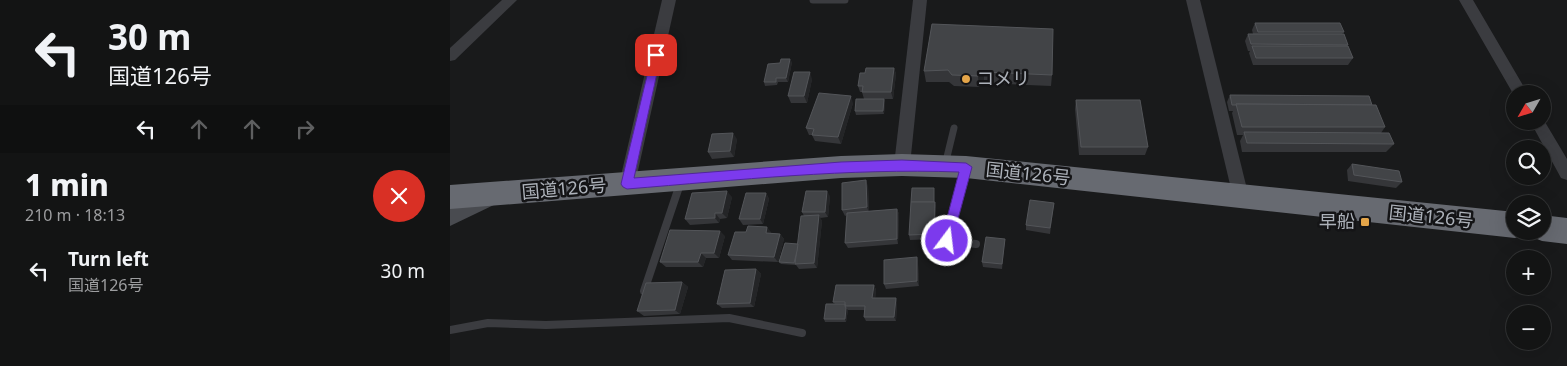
<!DOCTYPE html>
<html lang="en">
<head>
<meta charset="utf-8">
<style>
  :root { --surface:#131414; --page:#202122; --text:#f1f3f6; --muted:#9d9ea0; --line:#323334 }
  body { margin:0; font-family:"Noto Sans","Noto Sans JP",sans-serif; background:var(--page); color:var(--text); height:100vh; display:flex; flex-direction:column; font-size:19px; white-space:nowrap }
  * { box-sizing:border-box; margin:0 }
  p { font-size:16px; color:var(--muted) }
  .icon { flex:none; width:28px; height:28px; fill:none; stroke:currentColor; stroke-width:2; stroke-linecap:round; stroke-linejoin:round }
  .map { position:relative; flex:1; overflow:hidden }
  .sheet { display:flex; flex-direction:column; background:var(--surface); width:450px }
  .sheet>* { flex:none }
  .guide { background:#131414; color:var(--text); overflow:hidden }
  .needle { width:32px; rotate:231deg }
  .tools { position:absolute; left:1056px; top:85px; display:grid; gap:10px }
  .tools a { display:grid; place-items:center; width:45px; height:45px; border-radius:50%; background:var(--surface); box-shadow:0 5px 20px #0002,0 0 0 1px var(--line); font-size:25px }
  .pin { position:absolute; display:grid; place-items:center; width:42px; height:42px; color:#fff; margin:-21px; border-radius:10px; box-shadow:0 2px 8px #0006 }
  .me { position:absolute; width:55px; margin:-28px; rotate:15deg; stroke-linejoin:round; filter:drop-shadow(0 0 4px #0008) }
  .turn { display:flex; align-items:center; gap:18px; height:105px; padding:0 25px; font-size:22px }
  .turn .icon { width:65px; height:65px; stroke-width:2.5 }
  .turn b { display:block; font-size:35px; line-height:42px }
  .lanes { display:flex; align-items:center; height:48px; padding:0 25px; background:#0003; justify-content:center; gap:25px; direction:ltr }
  .lanes .off { opacity:.35 }
  .round { display:grid; place-items:center; flex:none; width:52px; height:52px; border-radius:26px; background:var(--page) }
  .headline { display:flex; align-items:center; justify-content:space-between; height:85px; padding:0 25px }
  h1 { font-size:30px; font-weight:800; line-height:38px }
  ul { padding:0; list-style:none }
  li { display:flex; align-items:center; gap:15px; height:65px; padding:0 25px }
  li div { flex:1 }
  li b { display:block; font-size:19px }
  li em { font-style:normal }
  main { display:flex; flex:1; min-height:0 }
  .map>svg:first-child { display:block }
  .lines { fill:none; stroke-linecap:round; stroke-linejoin:round }
  .lane-far1 { stroke:#3b3c40; stroke-width:7 }
  .lane { stroke:#3b3c40; stroke-width:8 }
  .street { fill:#3b3c40; fill-rule:evenodd }
  .secondary { fill:#494b50; fill-rule:evenodd }
  .highway { fill:#676a71; fill-rule:evenodd }
  .wall { fill:#353639 }
  .shaded-wall { fill:#242527 }
  .building { fill:#424447; stroke:#535559 }
  .route { fill:#7c3aed; stroke:#51269a }
  .poi-dot { fill:#e4a549; stroke:#141416; stroke-width:2 }
  .labels { text-anchor:middle; stroke-width:5; stroke-linejoin:round; paint-order:stroke }
  .poi-label { font-size:18px; fill:#adb2ba; stroke:#141416; text-anchor:start }
  .street-label { font-size:18px; fill:#adb2ba; stroke:#141416 }
</style>
</head>
<body>
<main>
<section class="sheet">
<div class="guide">
<div class="turn"><svg class="icon" aria-label="left" viewBox="0 0 24 24"><path d="M17 20v-9H6M10 6l-5 5 5 5"/></svg><div><b>30 m</b>国道126号</div></div>
<div class="lanes"><svg class="icon" aria-label="left" viewBox="0 0 24 24"><path d="M17 20v-9H6M10 6l-5 5 5 5"/></svg><svg class="icon off" aria-label="ahead" viewBox="0 0 24 24"><path d="M12 20V5M6 11l6-6 6 6"/></svg><svg class="icon off" aria-label="ahead" viewBox="0 0 24 24"><path d="M12 20V5M6 11l6-6 6 6"/></svg><svg class="icon off" aria-label="right" viewBox="0 0 24 24"><path d="M7 20v-9h11M14 6l5 5-5 5"/></svg></div>
</div>
<div class="headline"><div><h1>1 min</h1><p>210 m · 18:13</p></div><a class="round" style="background:#d93025;color:#fff"><svg class="icon" aria-label="close" viewBox="0 0 24 24"><path d="M6 6l12 12M18 6L6 18"/></svg></a></div>
<ul>
<li><svg class="icon" aria-label="left" viewBox="0 0 24 24"><path d="M17 20v-9H6M10 6l-5 5 5 5"/></svg><div><b>Turn left</b><p>国道126号</p></div><em>30 m</em></li>
</ul>
</section>
<div class="map">
<svg width="1117" height="366" viewBox="0 0 1117 366">
  <rect width="100%" height="100%" fill="#191a1b"/>
  <g class="lines">
    <!-- lane-far1 -->
    <g class="lane-far1">
      <path d="M363,0H395"/>
      <path d="M495,165L504,128"/>
    </g>
    <!-- lane -->
    <g class="lane">
      <path d="M489,240L526,244"/>
      <path d="M497,241L516,168"/>
      <path d="M194,291L231,181"/>
      <path d="M0,330L38,323L96,325L279,318L352,333"/>
    </g>
    <!-- street -->
    <g class="street">
      <path d="M52,0H67L5,60L0,61V48Z"/>
      <path d="M212,0H226L185,184L183,189L177,191L171,189L169,184Z"/>
      <path d="M463,0H477L460,165L458,170L452,172L446,170L444,165Z"/>
      <path d="M736,0H750L799,197L797,202L791,204L785,202L783,197Z"/>
      <path d="M1009,0H1023L1078,94H1065V97Z"/>
      <path d="M1092,117L1117,159V180L1111,178L1080,121H1092Z"/>
    </g>
    <!-- secondary -->
    <path class="secondary" d="M42,185L50,188L53,195L50,202L0,226V205Z"/>
    <!-- highway -->
    <g class="highway">
      <path d="M452,154L516,156L1065,212V231H1076L1075,234L1065,238L516,178L452,176L391,178L0,209V185L391,156Z"/>
      <path d="M1092,215L1117,218V244L1092,241L1082,237L1079,231H1092Z"/>
    </g>
  </g>
  <!-- wall -->
  <g class="wall">
    <path d="M805,23L894,32L892,34L898,45L897,46L903,58L898,65H803L799,53L800,51H798L795,41L798,34H803L802,30Z"/>
    <path d="M482,24L602,75L601,86L534,83L529,87L504,86L499,82H476L474,71Z"/>
    <path d="M342,62L338,82H328L327,85L315,86L314,82L330,63Z"/>
    <path d="M444,68L446,74L443,99H434L435,102L434,114L406,115L405,111L431,99H414L412,92H410L408,86L415,73Z"/>
    <path d="M362,79L357,103H341L338,96Z"/>
    <path d="M780,95L922,105L935,127L931,133L944,144L936,152H792L790,141L793,135H787L782,113L783,111H779L777,102Z"/>
    <path d="M626,100L698,147L695,155H629L625,109Z"/>
    <path d="M403,103L391,144L365,141L362,135H359L356,128Z"/>
    <path d="M287,139L284,157L262,159L258,152Z"/>
    <path d="M902,164L952,182L946,188L898,181L897,170Z"/>
    <path d="M418,186L419,211L447,209L449,214L448,244L398,248L395,243L397,215L395,216L392,210Z"/>
    <path d="M484,188V202L486,207L485,239L460,240L459,235Z"/>
    <path d="M316,193L319,199L313,224L293,225L289,219Z"/>
    <path d="M380,196L378,217L370,218L372,221L367,268L349,269L346,265H345L331,264L329,262L348,244L354,216L352,212Z"/>
    <path d="M282,197L277,218L270,219L269,223L240,225L235,219Z"/>
    <path d="M604,203L600,234L576,230V225Z"/>
    <path d="M321,232V233L330,234L334,239L328,262L282,260L278,255Z"/>
    <path d="M275,236L269,258H256L253,267H216L210,262Z"/>
    <path d="M555,239L552,269L533,267L532,262Z"/>
    <path d="M467,257L468,263L469,286L436,289L434,284Z"/>
    <path d="M306,269L311,274L304,307L272,308L267,304Z"/>
    <path d="M232,282L238,287L230,314L194,316L187,311Z"/>
    <path d="M424,285L426,290L425,298H446L447,302L446,321H416L414,317V310H398L396,322H375L374,319L385,304L383,302Z"/>
  </g>
  <!-- shaded-wall -->
  <g class="shaded-wall">
    <path d="M340,59L342,62L338,82L336,78Z"/>
    <path d="M444,68L446,74L443,99L441,92Z"/>
    <path d="M360,72L362,79L357,103L354,96Z"/>
    <path d="M534,72V83L529,87L528,76Z"/>
    <path d="M401,96L403,103L391,144L388,137Z"/>
    <path d="M434,99L435,102L434,114L433,111Z"/>
    <path d="M283,133L287,139L284,157L280,151Z"/>
    <path d="M416,180L418,186L419,213L417,207Z"/>
    <path d="M277,191L282,197L277,218L272,213Z"/>
    <path d="M377,191L380,196L378,217L375,212Z"/>
    <path d="M316,193L319,199L313,224L310,219Z"/>
    <path d="M485,202L486,207L485,239L484,234Z"/>
    <path d="M447,209L449,214L448,244L447,239Z"/>
    <path d="M265,213L270,219L269,223L265,218Z"/>
    <path d="M369,215L372,221L367,268L364,263Z"/>
    <path d="M317,227L321,232L320,238L316,233Z"/>
    <path d="M270,231L275,236L269,258L264,253Z"/>
    <path d="M330,234L334,239L328,262L324,257Z"/>
    <path d="M251,253L256,258L253,267L248,262Z"/>
    <path d="M467,257L468,263L469,286L467,281Z"/>
    <path d="M306,269L311,274L304,307L300,303Z"/>
    <path d="M232,282L238,287L230,314L225,310Z"/>
    <path d="M424,285L426,290L425,303L422,298Z"/>
    <path d="M446,298L447,302L446,321L444,317Z"/>
    <path d="M396,308L398,310L396,322L395,319Z"/>
  </g>
  <!-- building -->
  <g class="building">
    <path d="M805,23H890L894,32H808Z"/>
    <path d="M482,24L603,29L602,75L534,72L528,76L502,75L498,70L474,71Z"/>
    <path d="M798,34H894L898,45L801,44Z"/>
    <path d="M802,46H898L903,58H806Z"/>
    <path d="M331,59H340L336,78H326V82H314L318,64L330,63Z"/>
    <path d="M416,68H444L441,92H412L413,86H408L410,73H415Z"/>
    <path d="M344,72H360L354,96H338Z"/>
    <path d="M369,93L401,96L388,137L362,135L364,129L356,128Z"/>
    <path d="M780,95L919,96L922,105L786,104L787,105H782Z"/>
    <path d="M406,99H434L433,111H405Z"/>
    <path d="M626,100H690L698,147H631Z"/>
    <path d="M786,104L926,105L935,127H792Z"/>
    <path d="M794,132L939,133L944,144L797,143Z"/>
    <path d="M283,133L280,151L258,152L262,134Z"/>
    <path d="M902,164L949,171L952,182L904,175Z"/>
    <path d="M416,180L417,207L392,210V183Z"/>
    <path d="M462,188H484V202H461Z"/>
    <path d="M277,191L272,213H265V218L235,219L242,193Z"/>
    <path d="M356,191H377L375,212H352Z"/>
    <path d="M296,193H316L310,219H289Z"/>
    <path d="M580,200L604,203L600,228L576,225Z"/>
    <path d="M461,202H485L484,234L459,235Z"/>
    <path d="M447,209V239L395,243L397,213Z"/>
    <path d="M369,215L364,263L345,264L351,216Z"/>
    <path d="M298,226L317,227L316,233L330,234L324,257L278,255L285,232H296Z"/>
    <path d="M220,230L270,231L264,253H251L248,262H210Z"/>
    <path d="M536,237L555,239L552,264L532,262Z"/>
    <path d="M335,243L348,244L347,251L344,263L329,262Z"/>
    <path d="M467,257V281L434,284V260Z"/>
    <path d="M306,269L300,303L267,304L275,270Z"/>
    <path d="M232,282L225,310L187,311L196,283Z"/>
    <path d="M386,285H424L422,298H446L444,317H414L415,306H395V302H383Z"/>
    <path d="M376,304H395V306L396,308L395,319H374Z"/>
  </g>
  <!-- route -->
  <path class="route" d="M206,51L211,55L184,178L391,162L452,160L516,163L522,167L501,245L497,246L493,245L491,241L509,172C398,168 288,180 177,189L173,187L171,184L202,55Z"/>
  <!-- markers -->
  <g class="poi-dot">
    <circle cx="516" cy="79" r="5"/>
    <rect x="910" y="217" width="10" height="10" rx="2.5"/>
  </g>
  <g class="labels">
    <!-- poi labels -->
    <g class="poi-label">
      <text x="526" y="85">コメリ</text>
      <text x="905" y="228" text-anchor="end">早船</text>
    </g>
    <!-- street labels -->
    <g class="street-label">
      <text transform="translate(578 174) rotate(6)" y="6">国道126号</text>
      <text transform="translate(114 189) rotate(-5)" y="6">国道126号</text>
      <text transform="translate(981 217) rotate(6)" y="6">国道126号</text>
    </g>
  </g>
</svg>
<div class="tools">
<a><svg class="needle" viewBox="-14 -14 28 28"><path d="M0-13l5 13h-10z" fill="#e53935"/><path d="M0 13l5-13h-10z" fill="#9d9ea0"/></svg></a>
<a><svg class="icon" aria-label="search" viewBox="0 0 24 24"><circle cx="10" cy="10" r="6"/><path d="M15 15l6 6"/></svg></a>
<a><svg class="icon" aria-label="layers" viewBox="0 0 24 24"><path d="M12 4l9 5-9 5-9-5zM3 14l9 5 9-5"/></svg></a>
<a>+</a>
<a>−</a>
</div>
<div class="pin" style="left:206px;top:55px;background:#d93025"><svg class="icon" aria-label="arrive" viewBox="0 0 24 24"><path d="M6 21V4h12l-3 4 3 4H6"/></svg></div>
<svg class="me" style="left:497px;top:241px" viewBox="-20 -20 40 40"><circle r="17" fill="#7c3aed" stroke="#fff" stroke-width="3"/><path d="M0-11L8 9 0 5-8 9z" fill="#fff"/></svg>
</div>
</main>
</body>
</html>
